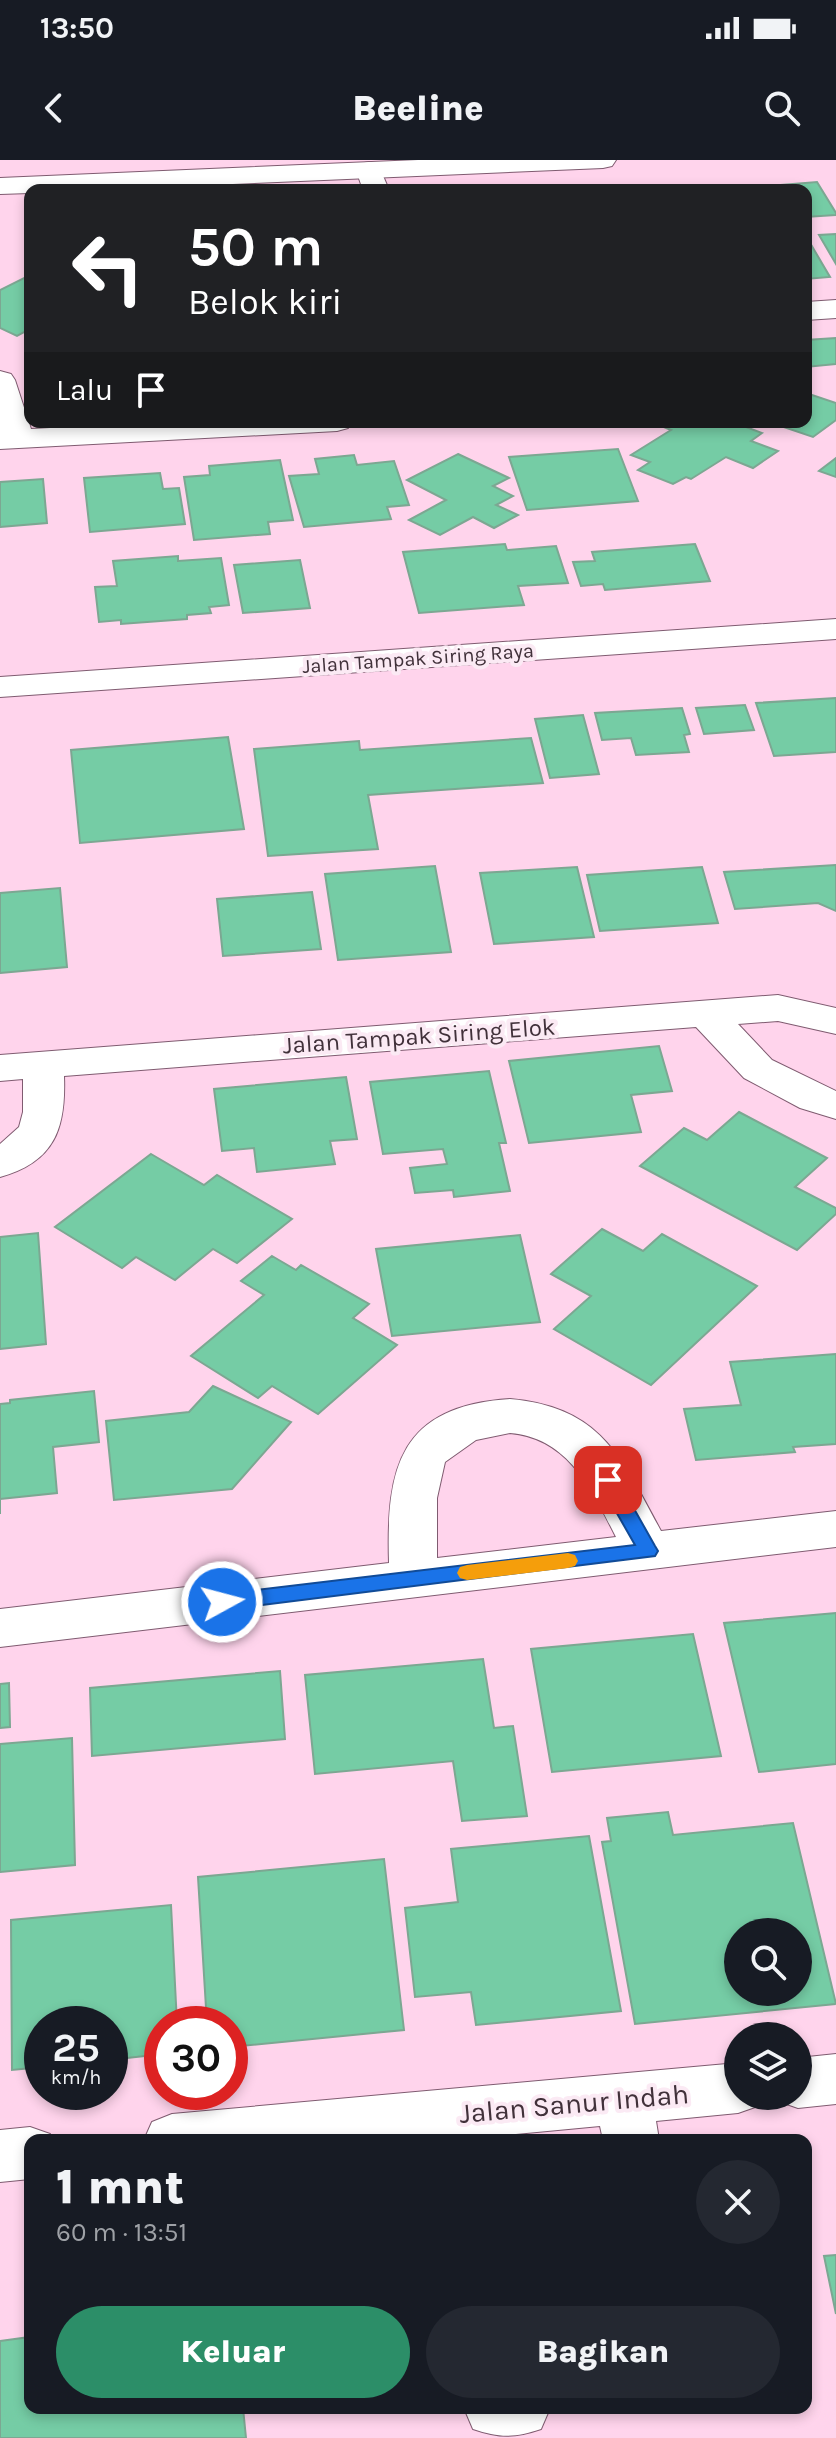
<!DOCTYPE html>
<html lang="id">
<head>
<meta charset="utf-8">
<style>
  :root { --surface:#171b24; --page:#242831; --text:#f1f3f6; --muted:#9ea1a6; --accent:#2c8e68 }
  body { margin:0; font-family:Karla,sans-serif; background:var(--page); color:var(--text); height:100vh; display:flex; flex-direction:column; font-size:30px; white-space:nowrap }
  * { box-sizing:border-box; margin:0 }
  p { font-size:26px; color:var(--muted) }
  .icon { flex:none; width:44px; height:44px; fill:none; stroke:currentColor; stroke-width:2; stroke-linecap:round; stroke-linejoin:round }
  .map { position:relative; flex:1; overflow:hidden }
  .panel { position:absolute; left:24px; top:1974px; width:788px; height:280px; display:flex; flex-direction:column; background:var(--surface); border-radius:16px; box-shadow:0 4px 12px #0003 }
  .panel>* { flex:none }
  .guide { position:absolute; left:24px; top:24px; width:788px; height:244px; border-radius:16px; box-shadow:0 4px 12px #0003; background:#202124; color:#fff; overflow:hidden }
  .controls { position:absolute; left:724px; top:1758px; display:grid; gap:16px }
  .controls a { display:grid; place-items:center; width:88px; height:88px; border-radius:50%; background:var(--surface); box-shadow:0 4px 12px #0003; font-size:40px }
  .speed { position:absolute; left:24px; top:1846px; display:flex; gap:16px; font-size:40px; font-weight:700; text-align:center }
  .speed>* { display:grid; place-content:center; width:104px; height:104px; border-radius:50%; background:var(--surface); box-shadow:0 4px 12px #0003; line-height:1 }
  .speed small { font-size:20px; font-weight:400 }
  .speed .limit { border:12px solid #d22; background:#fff; color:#111 }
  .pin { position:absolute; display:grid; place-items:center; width:68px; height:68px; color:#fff; margin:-34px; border-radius:16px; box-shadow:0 4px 12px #0006 }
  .me { position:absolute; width:88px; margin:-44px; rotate:83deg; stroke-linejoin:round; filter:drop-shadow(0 0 6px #0008) }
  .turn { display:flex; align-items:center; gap:28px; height:168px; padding:0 32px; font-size:36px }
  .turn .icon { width:104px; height:104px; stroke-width:2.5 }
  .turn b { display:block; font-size:56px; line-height:68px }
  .then { display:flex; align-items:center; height:76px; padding:0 32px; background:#0003; gap:16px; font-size:30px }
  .round { display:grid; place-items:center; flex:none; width:84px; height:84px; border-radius:42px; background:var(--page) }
  .headline { display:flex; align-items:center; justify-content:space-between; height:136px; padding:0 32px }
  h1 { font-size:48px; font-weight:800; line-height:60px }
  .primary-button { display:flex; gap:16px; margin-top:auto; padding:16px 32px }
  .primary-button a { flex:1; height:92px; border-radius:48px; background:var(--accent); color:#fff; font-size:32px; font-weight:800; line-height:92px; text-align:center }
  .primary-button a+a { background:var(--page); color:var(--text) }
  .status { display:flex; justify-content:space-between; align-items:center; height:56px; padding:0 40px; background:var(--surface); direction:ltr }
  .status svg { height:22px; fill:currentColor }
  header { display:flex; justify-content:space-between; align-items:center; height:104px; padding:0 32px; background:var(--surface); font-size:36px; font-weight:800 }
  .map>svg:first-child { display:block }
  .building { fill:#75cca5; stroke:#7ca792; stroke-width:2; fill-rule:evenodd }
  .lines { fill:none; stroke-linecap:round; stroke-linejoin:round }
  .minor-casing { stroke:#7f5b70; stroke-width:2 }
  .major-casing { stroke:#7f5b70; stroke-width:2 }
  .minor { fill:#fff; fill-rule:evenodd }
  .major { fill:#fff; fill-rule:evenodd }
  .route { fill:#1a73e8; stroke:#114b97; stroke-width:2 }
  .slow { fill:#f59e0b }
  .labels { text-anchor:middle; stroke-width:8; stroke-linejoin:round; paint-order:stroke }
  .far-street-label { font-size:20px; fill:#41313a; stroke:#fbeaf4 }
  .street-label { font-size:24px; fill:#41313a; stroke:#fbeaf4 }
  .near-street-label { font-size:28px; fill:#41313a; stroke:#fbeaf4 }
</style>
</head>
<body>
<div class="status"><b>13:50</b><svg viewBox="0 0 49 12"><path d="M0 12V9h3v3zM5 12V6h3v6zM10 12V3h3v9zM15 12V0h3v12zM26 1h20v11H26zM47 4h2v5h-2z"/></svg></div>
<header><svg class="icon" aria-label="back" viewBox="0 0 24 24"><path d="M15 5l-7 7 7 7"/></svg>Beeline<svg class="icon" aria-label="search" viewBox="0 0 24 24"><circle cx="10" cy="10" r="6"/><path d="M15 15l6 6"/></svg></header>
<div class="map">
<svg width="836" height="2278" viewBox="0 0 836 2278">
  <rect width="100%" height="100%" fill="#ffd4ec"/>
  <!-- building -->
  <g class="building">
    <path d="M817,22L836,53V55L806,57V30H782L779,25Z"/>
    <path d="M836,74V104L819,75Z"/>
    <path d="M806,76L830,117L806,119Z"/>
    <path d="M30,115V169L17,176L0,168V130Z"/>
    <path d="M836,178V204L806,207V180Z"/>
    <path d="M806,233L836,243V260L813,277L769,262H806Z"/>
    <path d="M652,262H733L762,273L751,281L778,291L753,308L726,297L691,319L686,317L673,324L638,310L650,302L631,295L671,270Z"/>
    <path d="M618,289L638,341L527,350L509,297Z"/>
    <path d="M458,294L509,318L493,326L513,336L496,345L518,355L494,368L473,357L440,375L409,360L446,340L407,320Z"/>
    <path d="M354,295L357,305L394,301L409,345L387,347L391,359L304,367L289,316L319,314L315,299Z"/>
    <path d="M836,298V317L819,311Z"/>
    <path d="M280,300L293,360L268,362L270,374L194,380L184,317L210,315L209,306Z"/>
    <path d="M160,313L163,329L179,328L185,364L90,372L84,318Z"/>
    <path d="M43,319L47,363L0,367V322Z"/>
    <path d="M505,384L507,390L556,386L568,423L518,426L524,445L419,453L403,392Z"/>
    <path d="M695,384L710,421L605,430L603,424L581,426L573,402L595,401L592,392Z"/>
    <path d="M178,396V401L221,398L229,445L209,447L211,453L187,455V459L121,464V460L99,462L95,427L117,426L113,401Z"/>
    <path d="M300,400L310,448L243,453L234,405Z"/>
    <path d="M836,538V592L774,596L756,543Z"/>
    <path d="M745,545L754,570L704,574L696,548Z"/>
    <path d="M682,548L690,574L684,575L689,592L636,595L631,578L602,580L595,553Z"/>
    <path d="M583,555L599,614L550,618L535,559Z"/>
    <path d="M228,577L244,669L80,683L71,590Z"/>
    <path d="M531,578L543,623L368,635L378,689L268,696L254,589L359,581L360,590Z"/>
    <path d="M836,705V751L818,743L735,749L724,712Z"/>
    <path d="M435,706L451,792L338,800L325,714Z"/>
    <path d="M577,707L594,777L494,784L480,713Z"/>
    <path d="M702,707L718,763L600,771L587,715Z"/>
    <path d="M60,728L67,807L0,813V733Z"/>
    <path d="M312,732L321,789L223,796L217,739Z"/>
    <path d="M659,886L672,931L631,935L641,972L529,983L509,901Z"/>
    <path d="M489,911L506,983H499L510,1031L454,1037L453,1030L415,1033L410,1008L447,1004L443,989L383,994L370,922Z"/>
    <path d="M346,917L357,979L330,981L335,1004L257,1012L254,988L222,991L214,929Z"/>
    <path d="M739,952L827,998L795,1027L836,1048V1054L797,1090L640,1006L684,968L707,980Z"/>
    <path d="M151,994L204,1025L217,1015L292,1059L237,1103L213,1089L175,1120L136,1097L122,1108L55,1067Z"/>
    <path d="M602,1069L643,1091L662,1074L757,1126L651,1225L554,1169L591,1136L551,1114Z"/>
    <path d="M38,1073L46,1184L0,1189V1077Z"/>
    <path d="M520,1075L540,1162L392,1176L376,1089Z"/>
    <path d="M272,1096L296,1110L301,1105L369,1144L353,1158L397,1185L318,1254L272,1226L258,1238L191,1196L264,1135L241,1121Z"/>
    <path d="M836,1194V1284L793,1287L795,1292L696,1300L684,1249L741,1245L730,1202Z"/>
    <path d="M213,1226L291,1262L232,1329L114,1340L106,1261L189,1252Z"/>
    <path d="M94,1231L99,1282L53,1287L57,1333L0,1339V1354V1244L10,1243V1240Z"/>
    <path d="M836,1453V1604L759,1612L724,1463Z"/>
    <path d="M693,1474L721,1596L552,1612L531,1489Z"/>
    <path d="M483,1499L494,1568L513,1566L527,1656L462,1661L453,1601L315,1614L305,1515Z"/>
    <path d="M280,1511L285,1579L92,1596L90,1528Z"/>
    <path d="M9,1523L10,1567L0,1568V1524Z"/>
    <path d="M72,1578L75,1705L0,1712V1584Z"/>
    <path d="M668,1652L673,1675L793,1663L836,1844L635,1864L602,1682L611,1681L607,1658ZM738,1772H798V1832H738Z"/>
    <path d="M589,1676L621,1851L476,1865L471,1832L415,1837L405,1748L458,1742L451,1689Z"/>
    <path d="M384,1699L404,1870L230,1887V1864H207L198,1717Z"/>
    <path d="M171,1745L177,1864H162V1894L110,1900V1864H42V1907L12,1910L11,1760Z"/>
    <path d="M836,2095V2154L824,2096Z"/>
    <path d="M30,2177V2248H243L246,2278H0V2181Z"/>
  </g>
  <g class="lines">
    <!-- minor casing -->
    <g class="minor-casing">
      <g id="minor">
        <path d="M369,2L378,4L389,30H363L356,10L360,4Z"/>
        <path d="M836,140V158L806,160V142Z"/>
        <path d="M0,211L11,214L15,220L31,269L165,262H352L348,268L337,271L0,289Z"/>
        <path d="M836,459V479L0,537V517Z"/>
        <path d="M778,835L836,848V874L778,861L738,864L772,900L836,931V959L800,948L744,918L696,867L64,916C66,968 55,1002 0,1017V984L19,967L23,952V919L0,921V895Z"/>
        <path d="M510,1239C602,1247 622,1299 661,1371L836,1351V1387L0,1487V1449L389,1403C386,1307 400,1246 510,1239ZM510,1273C569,1278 592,1330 616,1377L437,1398V1338L445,1302L476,1280Z"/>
        <path d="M836,1894V1944L798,1948L778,1941L776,1936H798V1898Z"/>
        <path d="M738,1903V1936H762L758,1946L738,1953L656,1961L659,1980H603L600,1966L451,1980H144L152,1962L172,1954Z"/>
        <path d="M30,1967L50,1974L53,1980H30V2019L0,2022V1970Z"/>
        <path d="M464,2248H550L541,2269C515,2278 499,2278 473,2269Z"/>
      </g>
    </g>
    <!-- major casing -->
    <g class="major-casing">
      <path id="major" d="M418,0H616L612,6L603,8L94,30H30V33L0,34V18Z"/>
    </g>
    <!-- minor -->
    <use href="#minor" class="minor"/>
    <!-- major -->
    <use href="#major" class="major"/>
  </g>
  <!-- route -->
  <path class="route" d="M608,1313L615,1315L655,1386L658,1391L655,1396L222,1450L215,1447L212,1442L215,1436L222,1434L635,1385L598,1320L601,1315Z"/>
  <!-- slow -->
  <path class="slow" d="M568,1393L575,1395L578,1401L575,1406L568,1408L467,1420L460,1418L457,1413L460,1407L467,1405Z"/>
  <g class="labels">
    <!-- far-street labels -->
    <g class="far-street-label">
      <text transform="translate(418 498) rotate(-4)" y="7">Jalan Tampak Siring Raya</text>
    </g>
    <!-- street labels -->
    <g class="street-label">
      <text transform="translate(419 876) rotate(-4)" y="8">Jalan Tampak Siring Elok</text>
    </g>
    <!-- near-street labels -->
    <g class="near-street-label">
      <text transform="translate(574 1943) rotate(-5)" y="10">Jalan Sanur Indah</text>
    </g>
  </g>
</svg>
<div class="controls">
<a><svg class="icon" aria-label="search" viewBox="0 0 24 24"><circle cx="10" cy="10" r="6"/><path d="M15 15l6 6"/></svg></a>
<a><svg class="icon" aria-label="layers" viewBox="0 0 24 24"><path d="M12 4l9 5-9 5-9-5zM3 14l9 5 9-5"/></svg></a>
</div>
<div class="speed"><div>25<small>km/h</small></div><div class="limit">30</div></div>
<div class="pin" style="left:608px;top:1320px;background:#d93025"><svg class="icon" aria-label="arrive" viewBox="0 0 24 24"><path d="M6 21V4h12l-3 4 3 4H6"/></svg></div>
<svg class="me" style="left:222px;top:1442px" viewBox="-20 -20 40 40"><circle r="17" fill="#1a73e8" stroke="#fff" stroke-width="3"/><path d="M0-11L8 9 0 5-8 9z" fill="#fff"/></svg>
<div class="guide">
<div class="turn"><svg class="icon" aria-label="left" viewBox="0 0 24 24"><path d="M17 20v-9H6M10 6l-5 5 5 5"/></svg><div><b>50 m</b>Belok kiri</div></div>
<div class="then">Lalu<svg class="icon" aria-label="arrive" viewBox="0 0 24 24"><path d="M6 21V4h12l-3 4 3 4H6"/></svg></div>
</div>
<section class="panel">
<div class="headline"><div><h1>1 mnt</h1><p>60 m · 13:51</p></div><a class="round"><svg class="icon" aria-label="close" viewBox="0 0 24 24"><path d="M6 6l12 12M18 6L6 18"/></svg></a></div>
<div class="primary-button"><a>Keluar</a><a>Bagikan</a></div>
</section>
</div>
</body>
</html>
